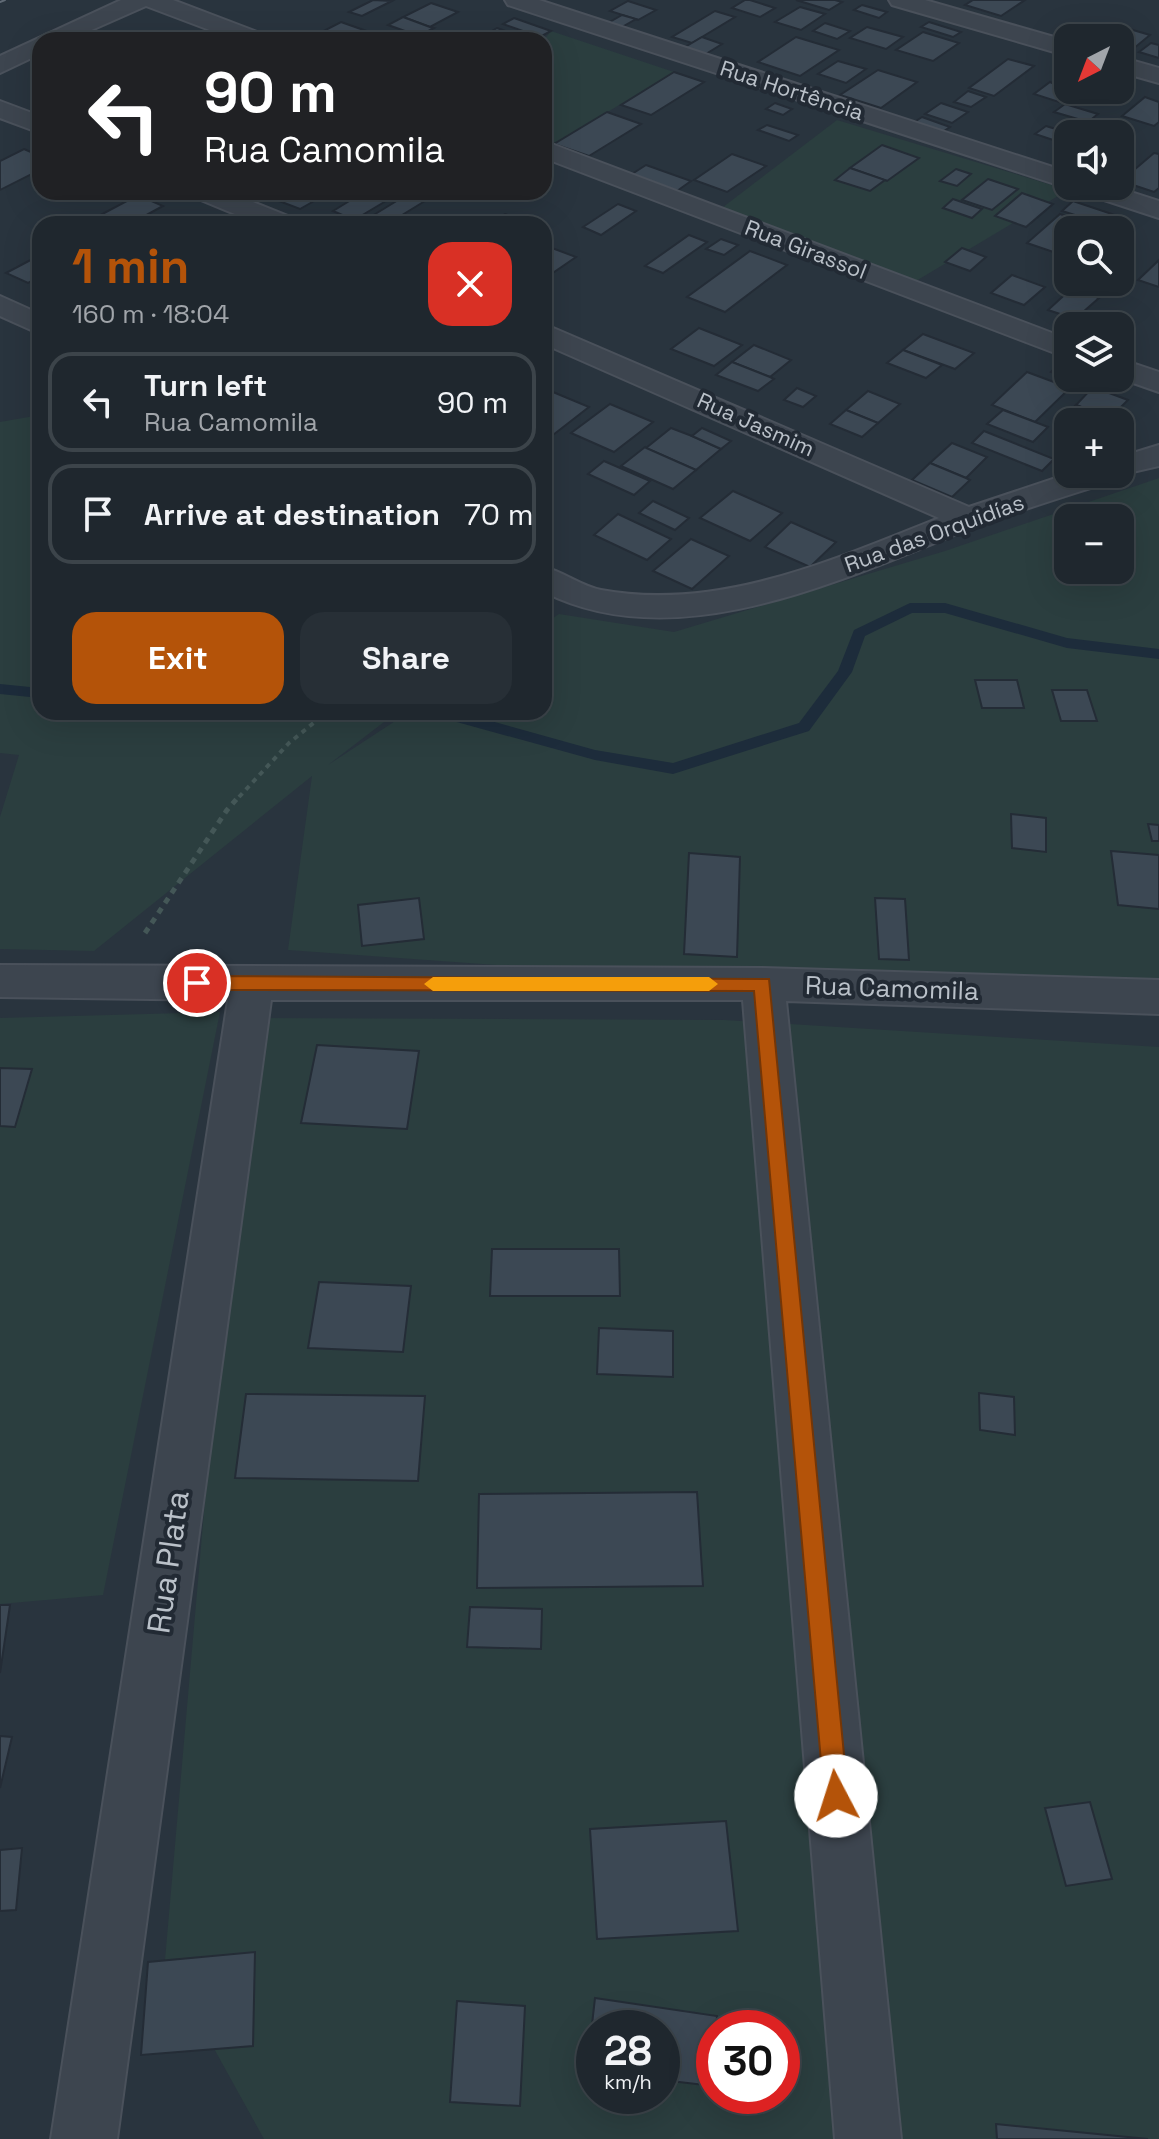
<!DOCTYPE html>
<html lang="en">
<head>
<meta charset="utf-8">
<style>
  :root { --surface:#1f272e; --page:#272f36; --text:#f1f3f6; --muted:#a1a5aa; --line:#3c444a; --accent:#b45309 }
  body { margin:0; font-family:"Space Grotesk",sans-serif; background:var(--page); color:var(--text); height:100vh; display:flex; flex-direction:column; font-size:30px; white-space:nowrap }
  * { box-sizing:border-box; margin:0 }
  p { font-size:26px; color:var(--muted) }
  .icon { flex:none; width:44px; height:44px; fill:none; stroke:currentColor; stroke-width:2; stroke-linecap:round; stroke-linejoin:round }
  .map { position:relative; flex:1; overflow:hidden }
  .side { position:absolute; left:32px; top:216px; width:520px; height:504px; display:flex; flex-direction:column; background:var(--surface); border-radius:24px; box-shadow:0 8px 32px #0002,0 0 0 2px var(--line) }
  .side>* { flex:none }
  .guide { position:absolute; left:32px; top:32px; width:520px; height:168px; border-radius:24px; box-shadow:0 8px 32px #0002,0 0 0 2px var(--line); background:#202124; color:#fff; overflow:hidden }
  .needle { width:52px; rotate:222deg }
  .tools { position:absolute; left:1054px; top:24px; display:grid; gap:16px }
  .tools a { display:grid; place-items:center; width:80px; height:80px; border-radius:16px; background:var(--surface); box-shadow:0 8px 32px #0002,0 0 0 2px var(--line); font-size:40px }
  .speed { position:absolute; left:576px; top:2010px; display:flex; gap:16px; font-size:40px; font-weight:700; text-align:center }
  .speed>* { display:grid; place-content:center; width:104px; height:104px; border-radius:50%; background:var(--surface); box-shadow:0 8px 32px #0002,0 0 0 2px var(--line); line-height:1 }
  .speed small { font-size:20px; font-weight:400 }
  .speed .limit { border:12px solid #d22; background:#fff; color:#111 }
  .pin { position:absolute; display:grid; place-items:center; width:68px; height:68px; color:#fff; margin:-34px; border:4px solid #fff; border-radius:50%; box-shadow:0 2px 8px #0007 }
  .me { position:absolute; width:88px; margin:-44px; rotate:355deg; stroke-linejoin:round; filter:drop-shadow(0 0 6px #0008) }
  .turn { display:flex; align-items:center; gap:28px; height:168px; padding:0 40px; font-size:36px }
  .turn .icon { width:104px; height:104px; stroke-width:2.5 }
  .turn b { display:block; font-size:56px; line-height:68px }
  .round { display:grid; place-items:center; flex:none; width:84px; height:84px; border-radius:24px; background:var(--page) }
  .headline { display:flex; align-items:center; justify-content:space-between; height:136px; padding:0 40px }
  h1 { font-size:48px; font-weight:800; line-height:60px; color:var(--accent) }
  .primary-button { display:flex; gap:16px; margin-top:auto; padding:16px 40px }
  .primary-button a { flex:1; height:92px; border-radius:24px; background:var(--accent); color:#fff; font-size:32px; font-weight:800; line-height:92px; text-align:center }
  .primary-button a+a { background:var(--page); color:var(--text) }
  ul { padding:0; list-style:none }
  li { display:flex; align-items:center; gap:24px; height:100px; margin:0 16px 12px; padding:0 24px; border:4px solid var(--line); border-radius:24px }
  li div { flex:1 }
  li b { display:block; font-size:30px }
  li em { font-style:normal }
  .map>svg:first-child { display:block }
  .green { fill:#2b3e3f; fill-rule:evenodd }
  .lines { fill:none; stroke-linecap:round; stroke-linejoin:round }
  .stream { fill:#1d2c3b; fill-rule:evenodd }
  .building { fill:#3c4854; stroke:#242c36; stroke-width:2 }
  .minor-casing { stroke:#4a515b; stroke-width:4 }
  .path-far1 { stroke:#445757; stroke-width:4; stroke-dasharray:5 5; stroke-linecap:butt }
  .path { stroke:#445757; stroke-width:5; stroke-dasharray:6 6; stroke-linecap:butt }
  .minor { fill:#3d454f; fill-rule:evenodd }
  .tram { stroke:#606a75; stroke-width:2 }
  .route { fill:#b45309; stroke:#753606; stroke-width:2 }
  .slow { fill:#f59e0b }
  .labels { text-anchor:middle; stroke-width:8; stroke-linejoin:round; paint-order:stroke }
  .far-street-label { font-size:22px; fill:#bac1c9; stroke:#222a34 }
  .street-label { font-size:26px; fill:#bac1c9; stroke:#222a34 }
  .near-street-label { font-size:32px; fill:#bac1c9; stroke:#222a34 }
</style>
</head>
<body>
<div class="map">
<svg width="1159" height="2139" viewBox="0 0 1159 2139">
  <rect width="100%" height="100%" fill="#29343e"/>
  <!-- green -->
  <g class="green">
    <path d="M551,31L674,72L556,143L544,139V40Z"/>
    <path d="M837,120L1068,190L906,287L714,214Z"/>
    <path d="M40,415V712H397L328,765L409,712H544V624L559,614L674,632L945,551L1159,478V1013L288,950L312,776L94,951L0,949V817L19,755L0,753V422ZM1068,518H1120V570H1068Z"/>
    <path d="M220,1012L103,1595L0,1604V1018Z"/>
    <path d="M247,1018L724,1020L1159,1047V2139H264L165,1960ZM594,2028H662V2096H594ZM714,2028H782V2096H714Z"/>
  </g>
  <g class="lines">
    <!-- stream -->
    <g class="stream">
      <path d="M910,603H945L1067,638L1159,649V659L1067,648L945,613H912L865,636L852,672L809,731L673,774L595,760L435,716L432,712H459L595,750L673,763L799,723L838,671L854,630Z"/>
      <path d="M0,684L40,688V698L0,694Z"/>
    </g>
  </g>
  <!-- building -->
  <g class="building">
    <path d="M373,0L392,1L362,16L349,12Z"/>
    <path d="M745,0H750L775,8L760,17L732,8Z"/>
    <path d="M796,0H835L842,2L829,10Z"/>
    <path d="M973,0H1025L1001,16L965,5Z"/>
    <path d="M628,1L656,10L638,20L610,11Z"/>
    <path d="M431,3L458,12L430,27L403,17Z"/>
    <path d="M862,5L887,12L879,18L854,10Z"/>
    <path d="M800,7L825,14L801,30L775,22Z"/>
    <path d="M715,11L735,17L692,43L672,37Z"/>
    <path d="M622,15L636,19L622,27L608,23Z"/>
    <path d="M403,17L430,27L434,28L419,36L388,25Z"/>
    <path d="M514,18L551,31L540,37L503,24Z"/>
    <path d="M341,22L375,34L363,40H306Z"/>
    <path d="M929,22L961,32L953,37L921,27Z"/>
    <path d="M825,23L850,31L837,39L813,31Z"/>
    <path d="M1116,25L1150,35L1127,54L1120,52V38H1099Z"/>
    <path d="M867,27L903,37L886,49L850,38Z"/>
    <path d="M497,28L531,40L478,39Z"/>
    <path d="M923,32L959,43L933,61L896,50Z"/>
    <path d="M702,37L722,44L701,57L680,50Z"/>
    <path d="M796,37L839,50L800,76L758,62Z"/>
    <path d="M1151,43L1159,45V58L1139,52Z"/>
    <path d="M1008,59L1034,66L994,96L969,88Z"/>
    <path d="M838,61L866,69L846,83L818,74Z"/>
    <path d="M878,70L917,82L881,108L840,95Z"/>
    <path d="M674,72L704,82L651,115L621,105Z"/>
    <path d="M1050,82L1068,90L1081,92L1065,104L1034,94Z"/>
    <path d="M968,91L986,97L971,107L954,102Z"/>
    <path d="M1145,97L1159,102V122L1154,126L1122,116Z"/>
    <path d="M775,103L792,109L783,115L766,109Z"/>
    <path d="M941,103L968,112L952,123L925,114Z"/>
    <path d="M1065,104L1098,114L1088,122L1054,112Z"/>
    <path d="M607,112L641,124L589,156L554,144Z"/>
    <path d="M922,117L950,127L941,133L913,123Z"/>
    <path d="M767,125L798,135L789,141L758,130Z"/>
    <path d="M1046,126L1072,134H1068V145L1035,134Z"/>
    <path d="M882,145L919,158L887,181L850,168Z"/>
    <path d="M24,149L40,156V170L0,190V161Z"/>
    <path d="M1154,153L1159,154V188L1154,192L1121,181Z"/>
    <path d="M732,154L766,166L727,192L694,180Z"/>
    <path d="M646,165L691,181L677,191L632,174Z"/>
    <path d="M850,168L885,180L870,191L835,180Z"/>
    <path d="M956,169L971,174L957,186L940,181Z"/>
    <path d="M988,179L1018,189L992,210L962,200Z"/>
    <path d="M295,192H330L300,209L279,201Z"/>
    <path d="M364,192L386,201L354,220L333,211Z"/>
    <path d="M1022,193L1053,204L1026,227L995,216Z"/>
    <path d="M408,194L425,201L389,223L372,216Z"/>
    <path d="M138,195L163,206L130,224H100L91,220Z"/>
    <path d="M953,199L982,209L972,218L943,208Z"/>
    <path d="M1073,201L1121,217L1110,226L1062,211Z"/>
    <path d="M618,204L636,211L601,235L583,227Z"/>
    <path d="M505,214L531,224L489,223Z"/>
    <path d="M1060,214L1103,229L1068,230V257L1027,243Z"/>
    <path d="M689,235L707,242L663,273L645,266Z"/>
    <path d="M721,239L738,245L724,255L706,249Z"/>
    <path d="M544,245L576,257L544,279Z"/>
    <path d="M962,248L986,257L970,271L945,262Z"/>
    <path d="M750,251L787,265L725,312L687,297Z"/>
    <path d="M40,255V277L28,283L6,273Z"/>
    <path d="M1159,260V287L1138,280Z"/>
    <path d="M1012,275L1045,287L1024,305L991,293Z"/>
    <path d="M1072,288L1099,298L1075,319L1048,310Z"/>
    <path d="M699,328L742,345L714,366L671,349Z"/>
    <path d="M923,334L974,353L955,369L903,350Z"/>
    <path d="M754,345L791,360L770,377L732,362Z"/>
    <path d="M903,350L942,365L926,378L887,363Z"/>
    <path d="M732,362L770,377L774,379L758,391L716,375Z"/>
    <path d="M1059,365L1068,368V378H1078L1075,381L1051,372Z"/>
    <path d="M1027,372L1070,388L1035,422L992,405Z"/>
    <path d="M1093,387L1128,400L1110,418L1076,405Z"/>
    <path d="M797,388L816,396L803,407L784,400Z"/>
    <path d="M868,391L900,404L878,423L846,410Z"/>
    <path d="M553,392L589,407L544,442V399Z"/>
    <path d="M610,404L653,422L614,452L571,433Z"/>
    <path d="M1076,405L1110,418L1106,422H1068V428L1056,424Z"/>
    <path d="M846,410L878,423L862,437L830,424Z"/>
    <path d="M1003,410L1035,422L1048,427L1033,442L987,424Z"/>
    <path d="M671,428L692,436L721,449L696,470L646,448Z"/>
    <path d="M702,428L731,441L721,449L692,436Z"/>
    <path d="M984,431L1054,459L1042,471L972,443Z"/>
    <path d="M952,443L987,457L966,478L930,463Z"/>
    <path d="M645,447L646,448L696,470L673,489L621,466Z"/>
    <path d="M604,461L650,481L634,495L588,474Z"/>
    <path d="M930,463L966,478L970,480L952,497L912,480Z"/>
    <path d="M733,491L782,513L750,541L700,518Z"/>
    <path d="M653,501L689,518L675,530L639,513Z"/>
    <path d="M618,514L671,539L647,560L594,535Z"/>
    <path d="M791,522L836,542L810,567L765,547Z"/>
    <path d="M691,539L729,556L692,589L653,571Z"/>
    <path d="M975,680H1017L1024,708H982Z"/>
    <path d="M1052,690H1087L1097,721H1061Z"/>
    <path d="M1011,814L1046,818V852L1012,848Z"/>
    <path d="M1148,824L1159,825V841H1152Z"/>
    <path d="M1111,851L1159,855V909L1118,905Z"/>
    <path d="M689,853L740,857L737,957L684,954Z"/>
    <path d="M419,898L424,939L362,946L358,905Z"/>
    <path d="M875,898L905,899L909,960L879,959Z"/>
    <path d="M317,1045L419,1051L407,1129L301,1123Z"/>
    <path d="M0,1068L32,1069L15,1127L0,1126Z"/>
    <path d="M492,1249H619L620,1296H490Z"/>
    <path d="M319,1282L411,1286L403,1352L308,1348Z"/>
    <path d="M599,1328L673,1331V1377L597,1374Z"/>
    <path d="M979,1393L1014,1397L1015,1435L980,1430Z"/>
    <path d="M246,1394L425,1396L418,1481L235,1478Z"/>
    <path d="M697,1492L703,1586L477,1588L479,1494Z"/>
    <path d="M0,1605H10L0,1673Z"/>
    <path d="M470,1607L542,1609L541,1649L467,1647Z"/>
    <path d="M0,1736L12,1737L0,1788Z"/>
    <path d="M1090,1802L1112,1879L1066,1886L1045,1808Z"/>
    <path d="M726,1821L738,1931L597,1939L590,1829Z"/>
    <path d="M22,1848L16,1910L0,1911V1850Z"/>
    <path d="M255,1952L253,2046L141,2055L148,1962Z"/>
    <path d="M595,1998L717,2016L713,2086L662,2080V2028H594V2070L587,2069Z"/>
    <path d="M457,2001L525,2006L520,2106L450,2102Z"/>
    <path d="M996,2124L1148,2139H997Z"/>
  </g>
  <g class="lines">
    <!-- minor casing -->
    <g class="minor-casing">
      <g id="minor">
        <path d="M121,0H173L265,35L269,40H236L146,6L69,40H40V54L0,73V56Z"/>
        <path d="M505,0H539L1068,172V186H1112L1159,201V218L508,5Z"/>
        <path d="M889,0H925L1068,41V56L892,5Z"/>
        <path d="M1120,57L1159,68V83L1120,72Z"/>
        <path d="M0,101L40,116V133L0,118Z"/>
        <path d="M544,141L1068,339V358L544,158Z"/>
        <path d="M192,192H228L293,218L297,224H259L196,198Z"/>
        <path d="M0,296L40,314V334L0,316Z"/>
        <path d="M544,324L969,507L1068,474H1120V457L1159,445V466L1115,476L1112,481C1066,496 1020,510 974,527C847,577 679,660 544,592V567C564,572 581,586 601,590C718,612 833,560 939,518L544,344Z"/>
        <path d="M1120,359L1159,372V392L1119,378Z"/>
        <path d="M0,965L763,968L1159,980V1014L786,1001L901,2139H835L743,1000H271L117,2139H51L228,1000L0,997Z"/>
      </g>
    </g>
    <!-- path-far1 -->
    <path class="path-far1" d="M239,797L289,743L327,712"/>
    <!-- path -->
    <path class="path" d="M145,933L227,810L240,795"/>
    <!-- minor -->
    <use href="#minor" class="minor"/>
    <!-- tram -->
    <path class="tram" d="M0,2L5,0"/>
  </g>
  <!-- route -->
  <path class="route" d="M197,976L769,979L848,1796L845,1804L836,1808L828,1804L824,1796L754,991L197,990L188,983Z"/>
  <!-- slow -->
  <path class="slow" d="M433,977H709L718,984L709,991H433L424,984Z"/>
  <g class="labels">
    <!-- far-street labels -->
    <g class="far-street-label">
      <text transform="translate(792 90) rotate(18)" y="8">Rua Hortência</text>
      <text transform="translate(806 249) rotate(21)" y="8">Rua Girassol</text>
      <text transform="translate(756 424) rotate(24)" y="8">Rua Jasmim</text>
      <text transform="translate(934 533) rotate(-20)" y="8">Rua das Orquidías</text>
    </g>
    <!-- street labels -->
    <g class="street-label">
      <text transform="translate(892 988) rotate(2)" y="9">Rua Camomila</text>
    </g>
    <!-- near-street labels -->
    <g class="near-street-label">
      <text transform="translate(168 1562) rotate(-82)" y="11">Rua Plata</text>
    </g>
  </g>
</svg>
<div class="tools">
<a><svg class="needle" viewBox="-14 -14 28 28"><path d="M0-13l5 13h-10z" fill="#e53935"/><path d="M0 13l5-13h-10z" fill="#a1a5aa"/></svg></a>
<a><svg class="icon" aria-label="sound" viewBox="0 0 24 24"><path d="M4 9h4l5-4v14l-5-4H4zM17 9q2 3 0 6"/></svg></a>
<a><svg class="icon" aria-label="search" viewBox="0 0 24 24"><circle cx="10" cy="10" r="6"/><path d="M15 15l6 6"/></svg></a>
<a><svg class="icon" aria-label="layers" viewBox="0 0 24 24"><path d="M12 4l9 5-9 5-9-5zM3 14l9 5 9-5"/></svg></a>
<a>+</a>
<a>−</a>
</div>
<div class="speed"><div>28<small>km/h</small></div><div class="limit">30</div></div>
<div class="pin" style="left:197px;top:983px;background:#d93025"><svg class="icon" aria-label="arrive" viewBox="0 0 24 24"><path d="M6 21V4h12l-3 4 3 4H6"/></svg></div>
<svg class="me" style="left:836px;top:1796px" viewBox="-20 -20 40 40"><circle r="19" fill="#fff"/><path d="M0-13L10 11 0 6-10 11z" fill="#b45309"/></svg>
<div class="guide">
<div class="turn"><svg class="icon" aria-label="left" viewBox="0 0 24 24"><path d="M17 20v-9H6M10 6l-5 5 5 5"/></svg><div><b>90 m</b>Rua Camomila</div></div>
</div>
<section class="side">
<div class="headline"><div><h1>1 min</h1><p>160 m · 18:04</p></div><a class="round" style="background:#d93025;color:#fff"><svg class="icon" aria-label="close" viewBox="0 0 24 24"><path d="M6 6l12 12M18 6L6 18"/></svg></a></div>
<ul>
<li><svg class="icon" aria-label="left" viewBox="0 0 24 24"><path d="M17 20v-9H6M10 6l-5 5 5 5"/></svg><div><b>Turn left</b><p>Rua Camomila</p></div><em>90 m</em></li>
<li><svg class="icon" aria-label="arrive" viewBox="0 0 24 24"><path d="M6 21V4h12l-3 4 3 4H6"/></svg><div><b>Arrive at destination</b></div><em>70 m</em></li>
</ul>
<div class="primary-button"><a>Exit</a><a>Share</a></div>
</section>
</div>
</body>
</html>
